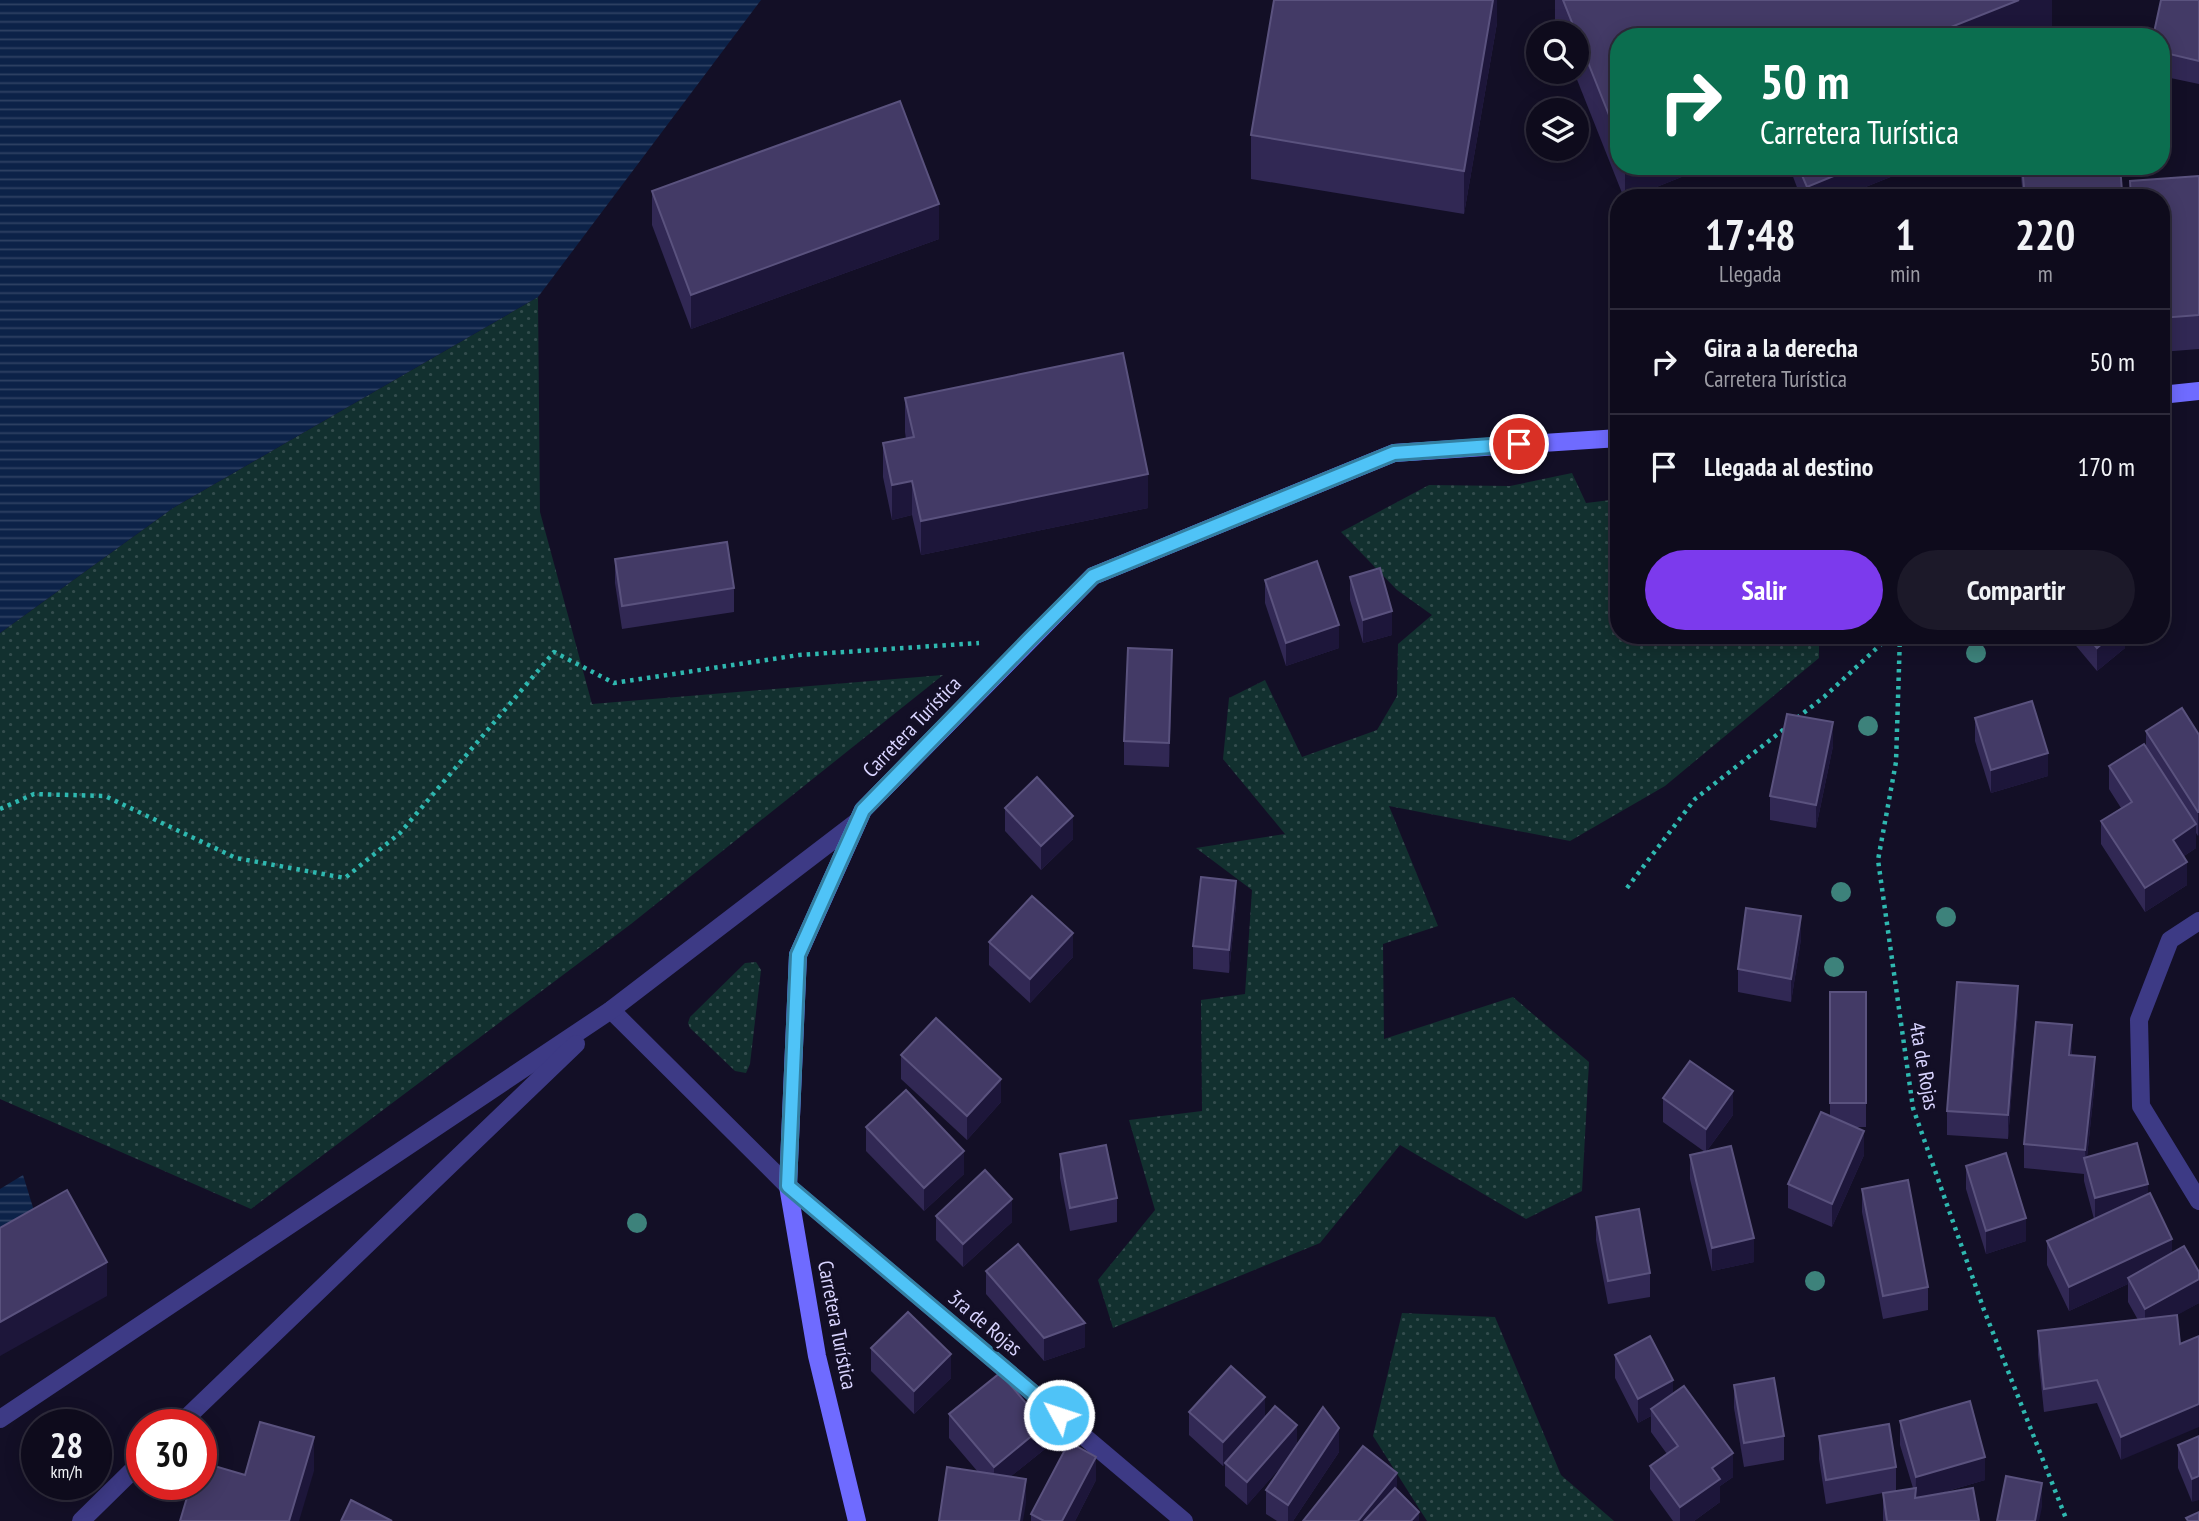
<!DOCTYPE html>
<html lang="es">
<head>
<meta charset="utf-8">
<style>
  :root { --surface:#0e0b1c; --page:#1c1929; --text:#f1f3f6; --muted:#9b9ba3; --line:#2e2b3b; --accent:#7c3aed }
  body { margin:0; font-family:"PT Sans Narrow",sans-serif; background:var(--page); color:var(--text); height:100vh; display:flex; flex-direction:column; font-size:26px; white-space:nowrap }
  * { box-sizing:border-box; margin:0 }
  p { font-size:23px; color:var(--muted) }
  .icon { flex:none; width:38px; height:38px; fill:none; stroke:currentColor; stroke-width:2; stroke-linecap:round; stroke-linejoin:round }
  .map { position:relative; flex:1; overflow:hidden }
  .side { position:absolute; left:1610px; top:189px; width:560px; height:455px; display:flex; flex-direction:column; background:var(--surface); border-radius:28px; box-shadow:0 4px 18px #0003,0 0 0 2px var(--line) }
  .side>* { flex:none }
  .guide { position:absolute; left:1610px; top:28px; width:560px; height:147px; border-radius:28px; box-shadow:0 4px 18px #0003,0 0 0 2px var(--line); background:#0b6e4f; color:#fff; overflow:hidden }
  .fabs { position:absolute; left:1526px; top:21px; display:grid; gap:14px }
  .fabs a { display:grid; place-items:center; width:63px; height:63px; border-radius:50%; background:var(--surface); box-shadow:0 4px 18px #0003,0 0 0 2px var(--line); font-size:35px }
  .speed { position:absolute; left:21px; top:1409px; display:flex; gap:14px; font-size:35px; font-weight:700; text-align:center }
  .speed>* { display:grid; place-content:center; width:91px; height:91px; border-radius:50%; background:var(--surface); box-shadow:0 4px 18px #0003,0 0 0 2px var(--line); line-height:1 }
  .speed small { font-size:18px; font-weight:400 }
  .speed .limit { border:10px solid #d22; background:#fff; color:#111 }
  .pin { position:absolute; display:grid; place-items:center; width:60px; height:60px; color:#fff; margin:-30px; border:4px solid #fff; border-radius:50%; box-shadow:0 2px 7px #0007 }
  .me { position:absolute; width:77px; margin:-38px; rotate:310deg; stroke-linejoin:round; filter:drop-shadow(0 0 5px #0008) }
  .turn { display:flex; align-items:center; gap:24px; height:147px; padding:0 35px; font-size:32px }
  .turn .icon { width:91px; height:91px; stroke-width:2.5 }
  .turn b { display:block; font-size:49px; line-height:60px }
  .eta { display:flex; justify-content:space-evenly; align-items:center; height:119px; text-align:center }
  .eta b { font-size:42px; font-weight:600; line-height:49px }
  .button { display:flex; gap:14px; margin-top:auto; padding:14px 35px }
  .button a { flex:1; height:80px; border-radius:42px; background:var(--accent); color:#fff; font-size:28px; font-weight:600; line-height:80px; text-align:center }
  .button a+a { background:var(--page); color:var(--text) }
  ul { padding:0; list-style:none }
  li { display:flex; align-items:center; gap:21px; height:105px; padding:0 35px; border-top:2px solid var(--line) }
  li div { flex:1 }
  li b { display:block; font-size:26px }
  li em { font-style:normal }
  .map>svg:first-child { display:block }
  .grass { fill:url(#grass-dots) }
  .water { fill:url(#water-rules) }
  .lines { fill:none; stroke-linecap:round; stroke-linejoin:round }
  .path { stroke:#2fb8b0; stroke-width:4.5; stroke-dasharray:3.5 5; stroke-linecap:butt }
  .lane { stroke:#3d3a85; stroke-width:18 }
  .street { stroke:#3d3a85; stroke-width:18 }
  .secondary { stroke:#6f6bff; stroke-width:18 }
  .tree { fill:#3d827b }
  .wall { fill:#312854 }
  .shaded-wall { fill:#1d163a }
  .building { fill:#433a66; stroke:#5a527e; stroke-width:2 }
  .route-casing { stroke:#337fa1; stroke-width:18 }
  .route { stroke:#4fc3f7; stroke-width:12 }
  .labels { text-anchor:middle; stroke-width:7; stroke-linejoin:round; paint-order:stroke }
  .street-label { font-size:21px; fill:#d9d4ff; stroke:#130f26 }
</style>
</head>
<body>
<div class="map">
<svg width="2199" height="1521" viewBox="0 0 2199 1521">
  <defs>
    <pattern id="grass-dots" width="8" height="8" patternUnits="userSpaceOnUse" patternTransform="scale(1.75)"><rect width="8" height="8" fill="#12302f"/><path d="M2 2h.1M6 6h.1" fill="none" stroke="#344d4e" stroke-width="1.8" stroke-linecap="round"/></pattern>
    <pattern id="water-rules" width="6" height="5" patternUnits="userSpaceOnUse" patternTransform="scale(1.75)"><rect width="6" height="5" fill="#0c2248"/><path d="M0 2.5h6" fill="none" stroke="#2f4163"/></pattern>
  </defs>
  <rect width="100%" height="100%" fill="#130f26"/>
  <!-- grass -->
  <g class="grass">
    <path d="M538,297L540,512L592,704L943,675L631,924L251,1209L0,1099V633L173,508Z"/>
    <path d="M1572,473L1586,503L1619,499V635H1819V658L1665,786L1570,841L1389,806L1438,926L1383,944L1384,1039L1513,997L1589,1062L1582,1191L1526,1219L1400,1145L1320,1243L1113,1328L1098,1280L1155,1210L1129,1120L1202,1111L1201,1000L1245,994L1252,890L1196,848L1285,834L1223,759L1229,698L1265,680L1302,757L1377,730L1397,696L1398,644L1432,615L1397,590L1341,532L1429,485L1510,486Z"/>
    <path d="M756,962L761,970L750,1064L746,1073L735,1071L690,1028L688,1023L690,1017L745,963Z"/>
    <path d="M1402,1313L1495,1317L1561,1475L1614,1521H1427L1373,1436Z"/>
  </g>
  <!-- water -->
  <g class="water">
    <path d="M0,0H761L538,297L173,508L0,633Z"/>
    <path d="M23,1175L35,1214L0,1236V1189Z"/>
  </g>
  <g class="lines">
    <!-- path -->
    <g class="path">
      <path d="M1900,635L1896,762L1878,860L1913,1108L1984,1310L2067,1521"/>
      <path d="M1797,718L1824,697L1891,635"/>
      <path d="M0,809L34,794L105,796L236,858L345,878L400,833L554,652L614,683L799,655L979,643"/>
      <path d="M1627,888L1695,799L1788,726"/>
    </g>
    <!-- lane -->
    <g class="lane">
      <path d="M611,1010L788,1186"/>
      <path d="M0,1419L611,1010L858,821"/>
      <path d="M180,1424L576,1044"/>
      <path d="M81,1521L142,1461"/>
    </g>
    <!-- street -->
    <g class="street">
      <path d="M2199,921L2170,940L2139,1020L2141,1106L2199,1201"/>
      <path d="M788,1186L1184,1521"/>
    </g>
    <!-- secondary -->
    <g class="secondary">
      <path d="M2161,395L2199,391"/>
      <path d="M857,1521L817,1356L788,1186L798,955L863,810L1093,576L1394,453L1619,438"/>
    </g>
  </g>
  <!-- trees -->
  <g class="tree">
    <circle cx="1976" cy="653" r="10"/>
    <circle cx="1868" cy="726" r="10"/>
    <circle cx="1841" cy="892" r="10"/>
    <circle cx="1946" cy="917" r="10"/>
    <circle cx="1834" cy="967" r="10"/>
    <circle cx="637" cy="1223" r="10"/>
    <circle cx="1815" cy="1281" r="10"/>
  </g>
  <!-- wall -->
  <g class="wall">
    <path d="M1497,0V23L1464,214L1251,179V135Z"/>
    <path d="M1555,0H2052V30L1619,37V166H1709L1629,198H1624L1574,72H1577V33H1559L1555,24Z"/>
    <path d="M2199,0V84L2161,76V37Z"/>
    <path d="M1789,166H1903V172L1838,198H1801Z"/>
    <path d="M2020,166H2120L2122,198H2023Z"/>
    <path d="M2199,176V349L2161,352V198H2130V181Z"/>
    <path d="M652,191L939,239L691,329L652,225Z"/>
    <path d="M905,398L1148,508L921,555L912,515L892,520L883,477V443L906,439L905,432Z"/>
    <path d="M615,559L734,588V612L622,629L615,583Z"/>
    <path d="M1350,577L1392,635L1363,643L1350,600Z"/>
    <path d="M1265,580L1339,648L1286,666L1265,603Z"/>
    <path d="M2067,635H2125V648L2097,671Z"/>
    <path d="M1172,674L1169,767L1124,765V741Z"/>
    <path d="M1975,718L2048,776L1991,793L1975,741Z"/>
    <path d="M2146,731L2199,735L2198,836L2196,833V848L2184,856L2187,885L2145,912L2101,844V821L2121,808L2109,789V766L2146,747Z"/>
    <path d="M1833,746L1816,828L1770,820V796Z"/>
    <path d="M1005,808L1073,839L1041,870L1005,831Z"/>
    <path d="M1236,904L1229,973L1193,969V946Z"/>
    <path d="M1801,939L1791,1002L1738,992V969Z"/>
    <path d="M989,942L1073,957L1030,1003L989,965Z"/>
    <path d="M1830,992H1866V1127H1854L1864,1155L1832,1227L1788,1208V1184L1830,1116Z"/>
    <path d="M2018,1010L2008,1139L1947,1135V1111Z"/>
    <path d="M2072,1049V1055L2095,1081L2087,1157L2148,1194L2172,1253L2199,1272V1303L2176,1315L2121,1460L2097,1403L2044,1412L2038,1355V1331L2138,1320L2128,1302V1284L2069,1311L2047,1265V1241L2094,1219L2084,1181V1174L2024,1168V1144Z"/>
    <path d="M901,1055L1001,1102L967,1140L901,1079Z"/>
    <path d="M1663,1098L1733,1115L1706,1152L1754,1262L1712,1271L1690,1179V1155L1705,1152L1663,1122Z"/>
    <path d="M866,1127L964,1174L924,1211L866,1151Z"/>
    <path d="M1060,1154L1117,1198V1222L1070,1231L1060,1178Z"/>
    <path d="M1966,1166L2026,1241L1986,1254L1966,1189Z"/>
    <path d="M1862,1189L1928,1287V1310L1883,1319L1862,1212Z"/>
    <path d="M936,1216L1012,1222L963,1267L936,1240Z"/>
    <path d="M1596,1217L1650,1273V1297L1608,1304L1596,1240Z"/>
    <path d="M986,1271L1085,1347L1044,1361L986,1294Z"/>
    <path d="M871,1348L951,1378L914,1414L871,1371Z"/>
    <path d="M1615,1355L1673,1393L1733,1477L1720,1486V1502L1694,1521H1673L1650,1489V1466L1667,1454L1651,1432V1416L1638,1423L1615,1378Z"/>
    <path d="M1734,1385L1784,1436V1460L1744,1467L1734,1408Z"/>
    <path d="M1189,1412L1265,1417L1297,1445L1339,1452L1293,1521H1277L1266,1514V1490L1286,1461L1247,1505L1225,1486V1464L1223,1466L1189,1435Z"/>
    <path d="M949,1414L1045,1449L1010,1477L1026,1503L978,1472L949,1438Z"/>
    <path d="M1900,1421L1985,1480L1934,1495L1979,1521H1883V1493L1826,1504L1819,1459V1436L1896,1467V1491L1913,1488L1900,1445Z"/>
    <path d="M2199,1436L2192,1502L2178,1468V1445Z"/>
    <path d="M1096,1480L1075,1521H1031V1514Z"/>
  </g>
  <!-- shaded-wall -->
  <g class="shaded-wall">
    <path d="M1493,0H1497V23L1464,214V171Z"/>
    <path d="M2019,0H2052V30L2036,37H1926Z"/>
    <path d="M1625,166H1709L1629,198H1625Z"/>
    <path d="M1858,166H1903V172L1838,198H1807V187Z"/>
    <path d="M939,204V239L691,329V295Z"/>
    <path d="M1148,474V508L921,555V521Z"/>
    <path d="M912,481V515L892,520V485Z"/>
    <path d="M1392,611V635L1363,643V620Z"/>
    <path d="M1339,625V648L1286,666V643Z"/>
    <path d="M2112,635H2125V648L2097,671V648Z"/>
    <path d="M1172,650V674L1169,767V743Z"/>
    <path d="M1833,722V746L1816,828V805Z"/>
    <path d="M2048,753V776L1991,793V770Z"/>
    <path d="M2198,812H2199V835L2198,836Z"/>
    <path d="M1073,816V839L1041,870V846Z"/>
    <path d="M2196,824V848L2173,863V840Z"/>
    <path d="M2187,862V885L2145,912V888Z"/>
    <path d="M1236,881V904L1229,973V950Z"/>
    <path d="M1801,916V939L1791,1002V979Z"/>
    <path d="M1073,933V957L1030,1003V979Z"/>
    <path d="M2018,986V1010L2008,1139V1115Z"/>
    <path d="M2072,1025V1049L2069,1079V1055Z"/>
    <path d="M2095,1057V1081L2086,1166L2085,1150Z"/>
    <path d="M1001,1079V1102L967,1140V1116Z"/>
    <path d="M1733,1091V1115L1706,1152V1129Z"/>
    <path d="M1864,1131V1155L1832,1227V1204Z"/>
    <path d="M964,1151V1174L924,1211V1188Z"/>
    <path d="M2148,1184V1207L2095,1221V1198Z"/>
    <path d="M1012,1199V1222L963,1267V1244Z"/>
    <path d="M2026,1218V1241L1986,1254V1231Z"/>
    <path d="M1754,1238V1262L1712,1271V1248Z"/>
    <path d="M2172,1239V1263L2128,1278V1284L2069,1311V1287Z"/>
    <path d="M107,1262V1296L0,1356V1322Z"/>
    <path d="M2199,1279V1303L2145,1333V1309Z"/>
    <path d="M1085,1323V1347L1044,1361V1338Z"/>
    <path d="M951,1354V1378L914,1414V1391Z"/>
    <path d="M1673,1380V1404L1651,1409V1416L1638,1423V1399Z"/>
    <path d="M1265,1397V1421L1223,1466V1442Z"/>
    <path d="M2199,1404V1427L2121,1460V1437Z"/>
    <path d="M1045,1425V1449L994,1490V1467Z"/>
    <path d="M1297,1425V1449L1247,1505V1482Z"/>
    <path d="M1339,1428V1452L1293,1521H1288V1505Z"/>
    <path d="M314,1437V1471L299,1521H289Z"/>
    <path d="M1733,1453V1477L1720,1486V1502L1694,1521H1680V1507L1712,1468Z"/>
    <path d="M1096,1457V1480L1075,1521H1062Z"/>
    <path d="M1985,1457V1480L1916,1500L1915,1521L1916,1477Z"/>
    <path d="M1397,1473V1496L1377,1521H1358Z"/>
    <path d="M2199,1476V1500L2192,1502V1479Z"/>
    <path d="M1026,1479V1503L1023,1521H1019Z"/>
    <path d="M2042,1483V1507L2039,1521H2035Z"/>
    <path d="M1419,1512V1521H1411Z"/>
  </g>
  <!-- building -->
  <g class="building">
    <path d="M1274,0H1493L1464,171L1251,135Z"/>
    <path d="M1563,0H2019L1926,37H1619V140Z"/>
    <path d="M2161,0H2199V61L2161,52V37H2153Z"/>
    <path d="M900,101L939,204L691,295L652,191Z"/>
    <path d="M1798,166H1858L1807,187Z"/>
    <path d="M2022,166H2120L2122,191L2049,198H2025Z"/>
    <path d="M2199,176V315L2161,318V198H2131L2130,181Z"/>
    <path d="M1123,353L1148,474L921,521L912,481L892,485L883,443L914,437L905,398Z"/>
    <path d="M727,542L734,588L622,606L615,559Z"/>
    <path d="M1317,561L1339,625L1286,643L1265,580Z"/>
    <path d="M1380,568L1392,611L1363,620L1350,577Z"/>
    <path d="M2086,635H2112L2097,648Z"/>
    <path d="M1128,648L1172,650L1169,743L1124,741Z"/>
    <path d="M2032,701L2048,753L1991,770L1975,718Z"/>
    <path d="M2182,708L2199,735V812H2198L2146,731Z"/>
    <path d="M1787,714L1833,722L1816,805L1770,796Z"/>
    <path d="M2144,744L2196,824L2173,840L2187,862L2145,888L2101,821L2132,802L2109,766Z"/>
    <path d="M1037,777L1073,816L1041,846L1005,808Z"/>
    <path d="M1201,877L1236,881L1229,950L1193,946Z"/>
    <path d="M1032,896L1073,933L1030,979L989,942Z"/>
    <path d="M1746,908L1801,916L1791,979L1738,969Z"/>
    <path d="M1957,982L2018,986L2008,1115L1947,1111Z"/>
    <rect x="1830" y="992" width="36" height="111"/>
    <path d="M936,1018L1001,1079L967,1116L901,1055Z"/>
    <path d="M2036,1022L2072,1025L2069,1055L2095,1057L2085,1150L2024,1144Z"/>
    <path d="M1690,1061L1733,1091L1706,1129L1663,1098Z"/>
    <path d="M906,1090L964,1151L924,1188L866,1127Z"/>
    <path d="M1821,1112L1864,1131L1832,1204L1788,1184Z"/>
    <path d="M2137,1143L2148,1184L2095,1198L2084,1158Z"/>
    <path d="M1106,1145L1117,1198L1070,1208L1060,1154Z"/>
    <path d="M1731,1146L1754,1238L1712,1248L1690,1155Z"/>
    <path d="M2006,1153L2026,1218L1986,1231L1966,1166Z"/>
    <path d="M985,1170L1012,1199L963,1244L936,1216Z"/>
    <path d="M1908,1180L1928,1287L1883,1296L1862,1189Z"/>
    <path d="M67,1190L107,1262L0,1322V1228Z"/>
    <path d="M2150,1193L2172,1239L2069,1287L2047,1241Z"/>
    <path d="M1639,1209L1650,1273L1608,1281L1596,1217Z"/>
    <path d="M1018,1244L1085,1323L1044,1338L986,1271Z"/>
    <path d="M2184,1246L2199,1272V1279L2145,1309L2128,1278Z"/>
    <path d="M908,1312L951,1354L914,1391L871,1348Z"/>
    <path d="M2177,1315L2180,1344L2199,1336V1404L2121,1437L2097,1380L2044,1389L2038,1331Z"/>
    <path d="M1650,1336L1673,1380L1638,1399L1615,1355Z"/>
    <path d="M1231,1366L1265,1397L1223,1442L1189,1412Z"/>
    <path d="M1000,1373L1045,1425L994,1467L949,1414Z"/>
    <path d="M1774,1378L1784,1436L1744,1443L1734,1385Z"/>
    <path d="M1684,1386L1733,1453L1712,1468L1720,1479L1680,1507L1650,1466L1678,1446L1651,1409Z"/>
    <path d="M1970,1401L1985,1457L1916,1477L1900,1421Z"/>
    <path d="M1275,1406L1297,1425L1247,1482L1225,1463Z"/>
    <path d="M1323,1407L1339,1428L1288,1505L1266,1490Z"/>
    <path d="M260,1422L314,1437L289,1521H180L191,1484H201V1462L245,1475Z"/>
    <path d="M1889,1424L1896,1467L1826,1480L1819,1436Z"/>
    <path d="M2199,1436V1476L2192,1479L2178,1445Z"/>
    <path d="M1069,1442L1096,1457L1062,1521H1044L1031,1514Z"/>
    <path d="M1363,1446L1397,1473L1358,1521H1303Z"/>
    <path d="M947,1467L1026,1479L1019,1521H939Z"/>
    <path d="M2006,1476L2042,1483L2035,1521H1997Z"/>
    <path d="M1395,1488L1419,1512L1411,1521H1364Z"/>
    <path d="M1916,1488L1915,1498L1973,1488L1979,1521H1887L1883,1493Z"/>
    <path d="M351,1500L392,1521H341Z"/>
    <path d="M2199,1512V1521H2188L2186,1518Z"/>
  </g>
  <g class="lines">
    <!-- route casing -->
    <g class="route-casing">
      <path id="route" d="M1059,1415L788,1186L798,955L818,910L863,810L1029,640L1093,576L1394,453L1519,444"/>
    </g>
    <!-- route -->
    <use href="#route" class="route"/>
  </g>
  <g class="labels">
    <!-- street labels -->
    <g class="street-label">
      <text transform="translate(912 727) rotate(-46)" y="7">Carretera Turística</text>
      <text transform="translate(1924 1066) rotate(80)" y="7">4ta de Rojas</text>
      <text transform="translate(985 1323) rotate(40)" y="7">3ra de Rojas</text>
      <text transform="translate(837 1325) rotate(79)" y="7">Carretera Turística</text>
    </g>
  </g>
</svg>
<div class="fabs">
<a><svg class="icon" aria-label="search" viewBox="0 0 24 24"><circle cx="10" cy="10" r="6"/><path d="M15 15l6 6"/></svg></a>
<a><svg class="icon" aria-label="layers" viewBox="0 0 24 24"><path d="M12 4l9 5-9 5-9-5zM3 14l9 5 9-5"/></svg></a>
</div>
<div class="speed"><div>28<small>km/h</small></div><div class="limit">30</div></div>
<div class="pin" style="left:1519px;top:444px;background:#d93025"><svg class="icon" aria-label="arrive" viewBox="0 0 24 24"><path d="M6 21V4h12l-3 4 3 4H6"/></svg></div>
<svg class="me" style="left:1059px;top:1415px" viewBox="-20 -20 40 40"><circle r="17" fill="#4fc3f7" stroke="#fff" stroke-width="3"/><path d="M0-11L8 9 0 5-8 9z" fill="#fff"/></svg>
<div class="guide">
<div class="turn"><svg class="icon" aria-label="right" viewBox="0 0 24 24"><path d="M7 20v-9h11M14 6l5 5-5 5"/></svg><div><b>50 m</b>Carretera Turística</div></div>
</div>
<section class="side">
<div class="eta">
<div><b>17:48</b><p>Llegada</p></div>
<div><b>1</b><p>min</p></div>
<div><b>220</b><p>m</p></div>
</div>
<ul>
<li><svg class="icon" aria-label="right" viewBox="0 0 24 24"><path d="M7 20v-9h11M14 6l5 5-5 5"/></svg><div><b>Gira a la derecha</b><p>Carretera Turística</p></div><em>50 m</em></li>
<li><svg class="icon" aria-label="arrive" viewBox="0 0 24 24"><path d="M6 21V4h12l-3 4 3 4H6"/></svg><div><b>Llegada al destino</b></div><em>170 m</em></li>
</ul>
<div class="button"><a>Salir</a><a>Compartir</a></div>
</section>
</div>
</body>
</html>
